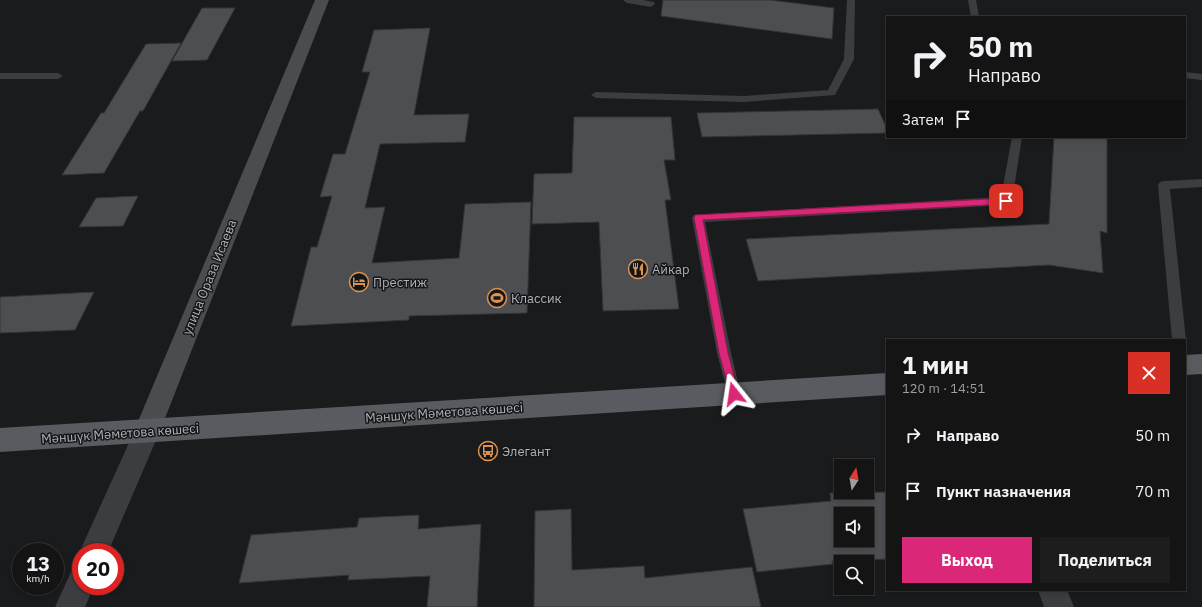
<!DOCTYPE html>
<html lang="ru">
<head>
<meta charset="utf-8">
<style>
  :root { --surface:#141415; --page:#1d1d1e; --text:#f1f3f6; --muted:#9d9ea0; --line:#333334; --accent:#db2777 }
  body { margin:0; font-family:"IBM Plex Sans",sans-serif; background:var(--page); color:var(--text); height:100vh; display:flex; flex-direction:column; font-size:15px; white-space:nowrap }
  * { box-sizing:border-box; margin:0 }
  p { font-size:13px; color:var(--muted) }
  .icon { flex:none; width:22px; height:22px; fill:none; stroke:currentColor; stroke-width:2; stroke-linecap:round; stroke-linejoin:round }
  .map { position:relative; flex:1; overflow:hidden }
  .sheet { position:absolute; left:886px; top:339px; width:300px; height:252px; display:flex; flex-direction:column; background:var(--surface); border-radius:0px; box-shadow:0 2px 6px #0003,0 0 0 1px var(--line) }
  .sheet>* { flex:none }
  .hud { position:absolute; left:886px; top:16px; width:300px; height:122px; border-radius:0px; box-shadow:0 2px 6px #0003,0 0 0 1px var(--line); background:#141415; color:var(--text); overflow:hidden }
  .needle { width:26px; rotate:11deg }
  .fabs { position:absolute; left:834px; top:459px; display:grid; gap:8px }
  .fabs a { display:grid; place-items:center; width:40px; height:40px; border-radius:0px; background:var(--surface); box-shadow:0 2px 6px #0003,0 0 0 1px var(--line); font-size:20px }
  .speed { position:absolute; left:12px; top:543px; display:flex; gap:8px; font-size:20px; font-weight:700; text-align:center }
  .speed>* { display:grid; place-content:center; width:52px; height:52px; border-radius:50%; background:var(--surface); box-shadow:0 2px 6px #0003,0 0 0 1px var(--line); line-height:1 }
  .speed small { font-size:10px; font-weight:400 }
  .speed .limit { border:6px solid #d22; background:#fff; color:#111 }
  .pin { position:absolute; display:grid; place-items:center; width:34px; height:34px; color:#fff; margin:-17px; border-radius:8px; box-shadow:0 2px 6px #0006 }
  .me { position:absolute; width:44px; margin:-22px; rotate:345deg; stroke-linejoin:round; filter:drop-shadow(0 0 3px #0008) }
  .turn { display:flex; align-items:center; gap:14px; height:84px; padding:0 16px; font-size:18px }
  .turn .icon { width:52px; height:52px; stroke-width:2.5 }
  .turn b { display:block; font-size:28px; line-height:34px }
  .then { display:flex; align-items:center; height:38px; padding:0 16px; background:#0003; gap:8px; font-size:15px }
  .round { display:grid; place-items:center; flex:none; width:42px; height:42px; border-radius:0px; background:var(--page) }
  .summary { display:flex; align-items:center; justify-content:space-between; height:68px; padding:0 16px }
  h1 { font-size:24px; font-weight:700; line-height:30px }
  .action { display:flex; gap:8px; margin-top:auto; padding:8px 16px }
  .action a { flex:1; height:46px; border-radius:0px; background:var(--accent); color:#fff; font-size:16px; font-weight:700; line-height:46px; text-align:center }
  .action a+a { background:var(--page); color:var(--text) }
  ul { padding:0; list-style:none }
  li { display:flex; align-items:center; gap:12px; height:56px; padding:0 16px }
  li div { flex:1 }
  li b { display:block; font-size:15px }
  li em { font-style:normal }
  .map>svg:first-child { display:block }
  .building { fill:#4c4e51; stroke:#353538; fill-rule:evenodd }
  .lines { fill:none; stroke-linecap:round; stroke-linejoin:round }
  .lane { fill:#3c3d41; fill-rule:evenodd }
  .street { fill:#3c3d41; fill-rule:evenodd }
  .secondary { fill:#4a4d50; fill-rule:evenodd }
  .primary { fill:#585b5f; fill-rule:evenodd }
  .route { fill:#db2777; stroke:#8e194d }
  .labels { text-anchor:middle; stroke-width:3; stroke-linejoin:round; paint-order:stroke }
  .poi-label { font-size:13px; fill:#aeb4ba; stroke:#151617; text-anchor:start }
  .street-label { font-size:13px; fill:#aeb4ba; stroke:#151617 }
</style>
</head>
<body>
<div class="map">
<svg width="1202" height="607" viewBox="0 0 1202 607">
  <rect width="100%" height="100%" fill="#1a1b1c"/>
  <!-- building -->
  <g class="building">
    <path d="M663,0H770L834,8L832,39L661,16Z"/>
    <path d="M202,8H235L207,60L172,61Z"/>
    <path d="M430,28L414,115L469,114L465,142L380,144L365,208L385,207L372,263L459,258L465,204L531,202L527,313L409,316V320L291,326L311,247H317L332,196L320,197L333,154H345L370,72H362L374,30Z"/>
    <path d="M181,43L143,111H140L104,173L62,175L101,113H104L146,44Z"/>
    <path d="M878,109L887,129V133L702,137L697,113Z"/>
    <path d="M574,117H671L675,160H664L671,200H665L679,309L603,311L599,222L532,224L534,174L572,173Z"/>
    <path d="M1054,137H1107V233L1100,231L1103,273L1049,265L758,281L746,239L1049,224Z"/>
    <path d="M138,196L123,226L79,227L96,198Z"/>
    <path d="M94,292L75,330L0,333V297Z"/>
    <path d="M887,492V559L832,561L833,564L757,572L743,509L831,501L830,493ZM841,514H867V540H841Z"/>
    <path d="M571,509L572,570L644,566L645,578L752,567L761,607H534L535,511Z"/>
    <path d="M419,515L418,529L481,524L477,607H427L430,576L348,580L349,575L239,583L251,535L357,527L359,518Z"/>
  </g>
  <g class="lines">
    <!-- lane -->
    <g class="lane">
      <path d="M623,0H643L654,2L655,4L651,7L627,3Z"/>
      <path d="M847,0H855L854,59L835,95L744,102L596,98L591,95L596,92L744,96L828,90L844,59Z"/>
      <path d="M968,0H976L979,17H971Z"/>
      <path d="M1185,72L1202,74V80L1185,78Z"/>
      <path d="M0,73H58L63,76L58,79H0Z"/>
      <path d="M1012,137H1022L1012,201L1010,204L1006,205L705,222L731,353L741,394L739,399L734,400L729,399L717,353L692,218L694,215L1001,197Z"/>
      <path d="M1202,179V187L1170,189L1186,340L1185,342V340H1172L1158,185L1160,182L1164,181Z"/>
    </g>
    <!-- street -->
    <g class="street">
      <path d="M147,419L156,423L160,431L108,552H81V554L80,552L84,542L138,423Z"/>
      <path d="M81,568V586H94L85,607H55L71,572Z"/>
      <path d="M1038,590H1067L1074,607H1044Z"/>
    </g>
    <!-- secondary -->
    <path class="secondary" d="M315,0H329L160,431L156,439L147,443L138,439L134,431Z"/>
    <!-- primary -->
    <g class="primary">
      <path d="M1202,354V374L1185,375V355Z"/>
      <path d="M887,373V395L0,452V428Z"/>
    </g>
  </g>
  <!-- route -->
  <path class="route" d="M1006,198L1010,201L1006,204L703,220L728,353L739,394L738,397L734,398L731,397L719,353L694,218L695,215Z"/>
  <!-- icons -->
  <defs>
    <g id="restaurant-ring" transform="scale(1)"><circle r="9.5" fill="#151617" stroke="#dc9352" stroke-width="1.5"/><path d="M-5-6h1v4h1v-4h1v4h1v-4h1v5L-1.5 .5V6h-2V.5L-5-1ZM5-6V6H3V1.5H1.5Q1.5-4 5-6Z" fill="#dc9352"/></g>
    <g id="hotel-ring" transform="scale(1)"><circle r="9.5" fill="#151617" stroke="#dc9352" stroke-width="1.5"/><path d="M-6-4.5h1.5V1H6V5H4.5V3h-9V5H-6ZM-4 0a1.8 1.8 0 1 1 3.6 0ZM.5 0V-2.5h3Q6-2.5 6 0Z" fill="#dc9352"/></g>
    <g id="stadium-ring" transform="scale(1)"><circle r="9.5" fill="#151617" stroke="#dc9352" stroke-width="1.5"/><path d="M0-5a6.5 5 0 1 0 0 10a6.5 5 0 1 0 0-10ZM-3.5-1.8h7v3.6h-7Z" fill="#dc9352"/></g>
    <g id="bus-ring" transform="scale(1)"><circle r="9.5" fill="#151617" stroke="#dc9352" stroke-width="1.5"/><path d="M-5-6H5V4H4V6H2V4H-2V6H-4V4H-5ZM-3.5-4V0h7V-4ZM-3.5 1.2v1.5H-2V1.2ZM2 1.2v1.5H3.5V1.2Z" fill="#dc9352"/></g>
  </defs>
  <g fill-rule="evenodd">
    <use href="#restaurant-ring" x="638" y="269"/>
    <use href="#hotel-ring" x="359" y="282"/>
    <use href="#stadium-ring" x="497" y="298"/>
    <use href="#bus-ring" x="488" y="451"/>
  </g>
  <g class="labels">
    <!-- poi labels -->
    <g class="poi-label">
      <text x="652" y="274">Айкар</text>
      <text x="373" y="287">Престиж</text>
      <text x="511" y="303">Классик</text>
      <text x="502" y="456">Элегант</text>
    </g>
    <!-- street labels -->
    <g class="street-label">
      <text transform="translate(209 277) rotate(-68)" y="5">улица Ораза Исаева</text>
      <text transform="translate(444 412) rotate(-4)" y="5">Мәншүк Мәметова көшесі</text>
      <text transform="translate(120 433) rotate(-4)" y="5">Мәншүк Мәметова көшесі</text>
    </g>
  </g>
</svg>
<div class="fabs">
<a><svg class="needle" viewBox="-14 -14 28 28"><path d="M0-13l5 13h-10z" fill="#e53935"/><path d="M0 13l5-13h-10z" fill="#9d9ea0"/></svg></a>
<a><svg class="icon" aria-label="sound" viewBox="0 0 24 24"><path d="M4 9h4l5-4v14l-5-4H4zM17 9q2 3 0 6"/></svg></a>
<a><svg class="icon" aria-label="search" viewBox="0 0 24 24"><circle cx="10" cy="10" r="6"/><path d="M15 15l6 6"/></svg></a>
</div>
<div class="speed"><div>13<small>km/h</small></div><div class="limit">20</div></div>
<div class="pin" style="left:1006px;top:201px;background:#d93025"><svg class="icon" aria-label="arrive" viewBox="0 0 24 24"><path d="M6 21V4h12l-3 4 3 4H6"/></svg></div>
<svg class="me" style="left:734px;top:394px" viewBox="-20 -20 40 40"><path d="M0-17L14 15 0 8-14 15z" fill="#db2777" stroke="#fff" stroke-width="4"/></svg>
<div class="hud">
<div class="turn"><svg class="icon" aria-label="right" viewBox="0 0 24 24"><path d="M7 20v-9h11M14 6l5 5-5 5"/></svg><div><b>50 m</b>Направо</div></div>
<div class="then">Затем<svg class="icon" aria-label="arrive" viewBox="0 0 24 24"><path d="M6 21V4h12l-3 4 3 4H6"/></svg></div>
</div>
<section class="sheet">
<div class="summary"><div><h1>1 мин</h1><p>120 m · 14:51</p></div><a class="round" style="background:#d93025;color:#fff"><svg class="icon" aria-label="close" viewBox="0 0 24 24"><path d="M6 6l12 12M18 6L6 18"/></svg></a></div>
<ul>
<li><svg class="icon" aria-label="right" viewBox="0 0 24 24"><path d="M7 20v-9h11M14 6l5 5-5 5"/></svg><div><b>Направо</b></div><em>50 m</em></li>
<li><svg class="icon" aria-label="arrive" viewBox="0 0 24 24"><path d="M6 21V4h12l-3 4 3 4H6"/></svg><div><b>Пункт назначения</b></div><em>70 m</em></li>
</ul>
<div class="action"><a>Выход</a><a>Поделиться</a></div>
</section>
</div>
</body>
</html>
